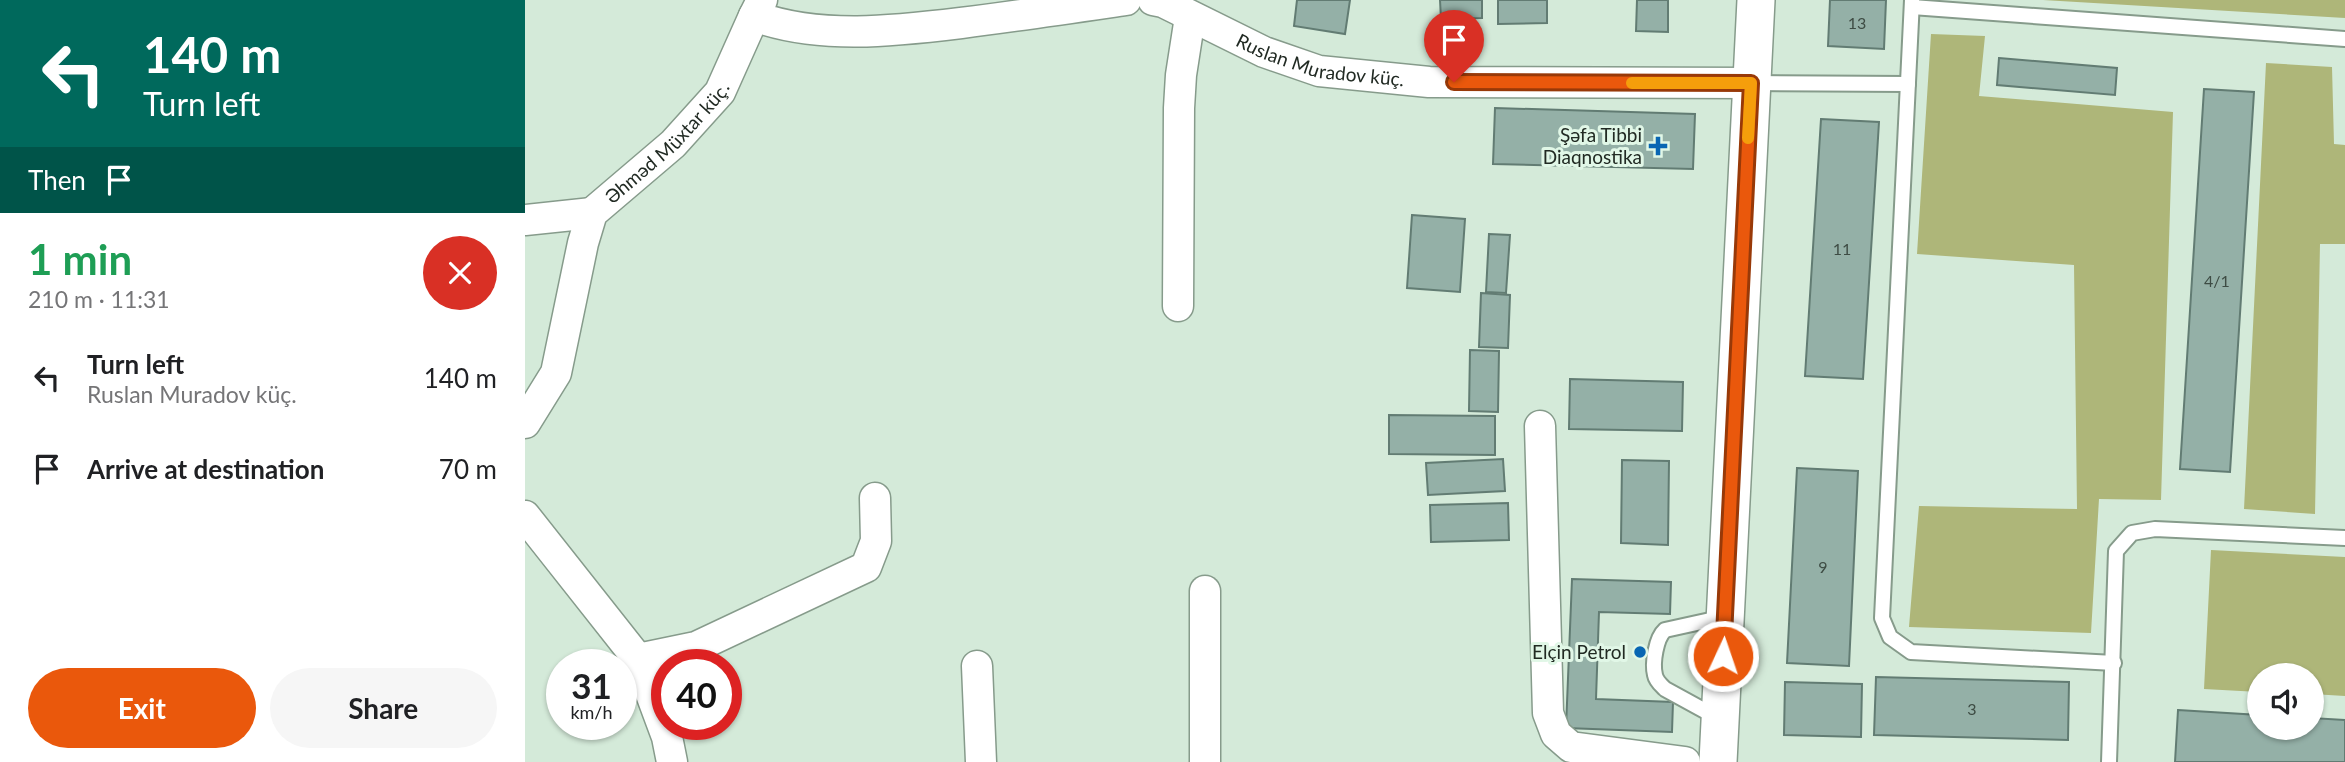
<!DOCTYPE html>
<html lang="en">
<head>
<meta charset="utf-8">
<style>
  :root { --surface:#fff; --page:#f6f6f6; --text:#202124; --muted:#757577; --accent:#ea580c }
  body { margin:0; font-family:Lato,sans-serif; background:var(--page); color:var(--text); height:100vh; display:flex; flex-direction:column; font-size:26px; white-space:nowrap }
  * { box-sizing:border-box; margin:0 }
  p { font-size:23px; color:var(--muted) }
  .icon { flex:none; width:38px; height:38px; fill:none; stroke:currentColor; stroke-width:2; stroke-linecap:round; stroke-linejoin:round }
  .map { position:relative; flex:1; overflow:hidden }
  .details { display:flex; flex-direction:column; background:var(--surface); width:525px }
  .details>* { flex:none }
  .banner { background:#00695c; color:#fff; overflow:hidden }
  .tools { position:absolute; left:1722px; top:663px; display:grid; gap:14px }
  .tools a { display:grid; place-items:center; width:77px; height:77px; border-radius:50%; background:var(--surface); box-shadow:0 2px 5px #0004; font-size:35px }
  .speed { position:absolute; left:21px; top:649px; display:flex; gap:14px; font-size:35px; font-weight:700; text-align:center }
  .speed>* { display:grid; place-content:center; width:91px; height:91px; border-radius:50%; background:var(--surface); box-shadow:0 2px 5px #0004; line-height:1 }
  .speed small { font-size:18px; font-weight:400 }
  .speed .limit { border:10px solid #d22; background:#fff; color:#111 }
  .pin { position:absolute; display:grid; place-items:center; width:60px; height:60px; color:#fff; margin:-72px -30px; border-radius:50% 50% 50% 0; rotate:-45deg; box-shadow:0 0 7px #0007 }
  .pin .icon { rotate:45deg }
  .me { position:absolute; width:77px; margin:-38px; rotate:3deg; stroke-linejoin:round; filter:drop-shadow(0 0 5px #0008) }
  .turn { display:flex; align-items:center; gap:24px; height:147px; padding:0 28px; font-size:32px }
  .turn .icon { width:91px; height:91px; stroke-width:2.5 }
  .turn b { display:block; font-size:49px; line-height:60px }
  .then { display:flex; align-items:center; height:66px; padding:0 28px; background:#0003; gap:14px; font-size:26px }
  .round { display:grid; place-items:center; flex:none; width:74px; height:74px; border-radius:37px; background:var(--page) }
  .summary { display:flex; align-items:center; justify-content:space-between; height:119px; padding:0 28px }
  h1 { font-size:42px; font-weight:700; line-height:52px; color:#1e9e55 }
  .primary-button { display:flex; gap:14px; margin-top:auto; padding:14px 28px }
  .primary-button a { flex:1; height:80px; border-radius:42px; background:var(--accent); color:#fff; font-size:28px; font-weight:700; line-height:80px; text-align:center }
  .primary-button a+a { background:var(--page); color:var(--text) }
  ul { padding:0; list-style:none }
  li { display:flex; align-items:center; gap:21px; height:91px; padding:0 28px }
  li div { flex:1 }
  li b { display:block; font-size:26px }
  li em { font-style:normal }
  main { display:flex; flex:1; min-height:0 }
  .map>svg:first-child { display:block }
  .green { fill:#aeb679 }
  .building { fill:#94b0a7; stroke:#627c73; stroke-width:2 }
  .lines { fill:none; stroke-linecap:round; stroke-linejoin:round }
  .service-casing { stroke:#869b8b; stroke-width:18 }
  .minor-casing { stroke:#869b8b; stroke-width:33 }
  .tertiary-casing { stroke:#869b8b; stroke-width:40 }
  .service { stroke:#fff; stroke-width:14 }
  .minor { stroke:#fff; stroke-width:30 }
  .tertiary { stroke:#fff; stroke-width:37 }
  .route-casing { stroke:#983908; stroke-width:18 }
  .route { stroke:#ea580c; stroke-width:12 }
  .slow { stroke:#f59e0b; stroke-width:12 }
  .poi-dot { fill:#0866b3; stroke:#e1f7e7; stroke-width:2.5 }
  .labels { text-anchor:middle; stroke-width:6; stroke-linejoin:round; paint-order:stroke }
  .number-label { font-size:16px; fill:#3e4c44 }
  .street-label { font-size:19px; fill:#212a23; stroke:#e1f7e7 }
  .poi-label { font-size:19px; fill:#212a23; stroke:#e1f7e7; text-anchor:end }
</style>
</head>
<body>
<main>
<section class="details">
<div class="banner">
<div class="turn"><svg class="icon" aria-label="left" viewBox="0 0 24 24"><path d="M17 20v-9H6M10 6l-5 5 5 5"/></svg><div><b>140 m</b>Turn left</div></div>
<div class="then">Then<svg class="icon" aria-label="arrive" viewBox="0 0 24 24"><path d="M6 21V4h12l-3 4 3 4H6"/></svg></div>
</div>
<div class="summary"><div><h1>1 min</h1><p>210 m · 11:31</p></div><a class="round" style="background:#d93025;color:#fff"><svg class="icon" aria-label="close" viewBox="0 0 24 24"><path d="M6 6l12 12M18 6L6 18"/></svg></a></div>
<ul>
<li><svg class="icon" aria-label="left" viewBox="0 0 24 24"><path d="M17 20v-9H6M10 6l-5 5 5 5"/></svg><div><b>Turn left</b><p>Ruslan Muradov küç.</p></div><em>140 m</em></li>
<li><svg class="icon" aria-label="arrive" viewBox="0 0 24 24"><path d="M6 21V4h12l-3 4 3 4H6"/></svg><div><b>Arrive at destination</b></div><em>70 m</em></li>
</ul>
<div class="primary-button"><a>Exit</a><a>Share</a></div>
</section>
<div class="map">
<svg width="1820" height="762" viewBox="0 0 1820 762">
  <rect width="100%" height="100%" fill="#d4ead9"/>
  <!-- green -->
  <g class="green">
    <path d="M1518,0H1820V18Z"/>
    <path d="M1406,34L1460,36L1454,96L1648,112L1636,500L1574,499L1566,633L1384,627L1394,506L1552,509L1549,265L1392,254Z"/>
    <path d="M1741,63L1807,67L1809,144L1820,145V244H1795L1790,514L1719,509Z"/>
    <path d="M1686,550L1820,557V696L1787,694V676H1734V692L1679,689Z"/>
  </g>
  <!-- building -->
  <g class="building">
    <path d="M772,0H825L820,34L769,26Z"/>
    <path d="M915,0H957V18L916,19Z"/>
    <path d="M973,0H1022V23L973,24Z"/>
    <path d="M1112,0H1143V32L1111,31Z"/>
    <path d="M1305,0H1361L1359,49L1303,46Z"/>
    <path d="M1474,58L1592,68L1590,95L1472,85Z"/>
    <path d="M1679,89L1729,92L1705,472L1655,469Z"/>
    <path d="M970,108L1170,114L1168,169L968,164Z"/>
    <path d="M1296,119L1354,122L1338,379L1280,376Z"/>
    <path d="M887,215L940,219L935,292L882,288Z"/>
    <path d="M964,234L985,235L981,293L961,292Z"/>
    <path d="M956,293L985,295L983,348L954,347Z"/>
    <path d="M945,350L974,351L973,412L944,411Z"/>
    <path d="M1045,379L1158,382L1157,431L1044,429Z"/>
    <path d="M864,415L970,416V455L864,454Z"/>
    <path d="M978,459L980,491L903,495L901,463Z"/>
    <path d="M1097,460L1144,461L1143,545L1096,543Z"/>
    <path d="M1272,468L1333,471L1324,666L1262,663Z"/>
    <path d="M983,503L984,540L906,542L905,505Z"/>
    <path d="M1047,579L1146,582L1145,614L1074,612L1071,699L1148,702L1147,732L1041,728Z"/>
    <path d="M1351,677L1544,682L1543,740L1349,735Z"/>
    <path d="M1260,682L1337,684L1336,737L1259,735Z"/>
    <path d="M1653,710L1734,715V728H1787V718L1820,720V762H1650Z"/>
  </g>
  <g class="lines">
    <!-- service casing -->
    <g class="service-casing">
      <g id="service">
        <path d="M1387,0L1357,618L1365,637L1386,652L1589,663"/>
        <path d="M1387,7L1820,39"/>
        <path d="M1227,83L1383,84"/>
        <path d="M1193,718L1140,689C1136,685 1131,681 1130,675C1127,663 1131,638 1140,630L1199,617"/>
        <path d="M1584,762L1591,551L1607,533L1630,529L1820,538"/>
      </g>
    </g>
    <!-- minor casing -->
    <g class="minor-casing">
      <g id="minor">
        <path d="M237,0L229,16C294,40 370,31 436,23C492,16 546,8 601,0"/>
        <path id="s1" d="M628,0L638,2L739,52L794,71L904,82L1226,83"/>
        <path d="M0,220L67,213"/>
        <path d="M653,306L654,108L656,75L665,17"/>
        <path id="s2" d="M0,423L31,373L58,243L67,213L148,144L195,92L229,16"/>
        <path d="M1015,426L1023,713L1031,734L1046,747L1160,762"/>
        <path d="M0,516L113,659L142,737L147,762"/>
        <path d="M680,591V762"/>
        <path d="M113,659L171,647L341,567L351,541L350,498"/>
        <path d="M452,666L456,762"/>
      </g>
    </g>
    <!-- tertiary casing -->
    <g class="tertiary-casing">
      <path id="tertiary" d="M1193,762L1231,0"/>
    </g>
    <!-- service -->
    <use href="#service" class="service"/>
    <!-- minor -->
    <use href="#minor" class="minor"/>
    <!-- tertiary -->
    <use href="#tertiary" class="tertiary"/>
  </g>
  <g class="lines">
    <!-- route casing -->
    <g class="route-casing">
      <path id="route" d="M929,82L1226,83L1198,656"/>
    </g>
    <!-- route -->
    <use href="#route" class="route"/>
    <!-- slow -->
    <path class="slow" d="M1107,83H1226L1223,138"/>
  </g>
  <!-- markers -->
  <g class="poi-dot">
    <path d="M1129.5 135.5h7v7h7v7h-7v7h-7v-7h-7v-7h7z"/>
    <circle cx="1115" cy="652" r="7"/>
  </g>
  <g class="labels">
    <!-- number labels -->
    <g class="number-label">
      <text x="1332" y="29">13</text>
      <text x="1317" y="255">11</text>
      <text x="1692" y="287">4/1</text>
      <text x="1298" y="573">9</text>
      <text x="1447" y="715">3</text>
    </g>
    <!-- street labels -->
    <g class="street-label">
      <text dy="7" stroke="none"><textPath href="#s1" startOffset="180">Ruslan Muradov küç.</textPath></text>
      <text dy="7" stroke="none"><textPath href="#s2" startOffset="326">Əhməd Müxtar küç.</textPath></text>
    </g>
    <!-- poi labels -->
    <g class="poi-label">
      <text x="1117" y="142">Şəfa Tibbi<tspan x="1117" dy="22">Diaqnostika</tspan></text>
      <text x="1101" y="659">Elçin Petrol</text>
    </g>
  </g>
</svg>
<div class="tools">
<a><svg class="icon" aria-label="sound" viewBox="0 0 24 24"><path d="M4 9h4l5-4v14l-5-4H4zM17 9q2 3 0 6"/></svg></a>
</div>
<div class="speed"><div>31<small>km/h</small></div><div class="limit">40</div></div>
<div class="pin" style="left:929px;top:82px;background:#d93025"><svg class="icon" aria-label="arrive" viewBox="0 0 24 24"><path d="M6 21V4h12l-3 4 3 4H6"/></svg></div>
<svg class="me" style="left:1198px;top:656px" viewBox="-20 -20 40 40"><circle r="17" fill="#ea580c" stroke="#fff" stroke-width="3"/><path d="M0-11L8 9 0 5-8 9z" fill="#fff"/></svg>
</div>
</main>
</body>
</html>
